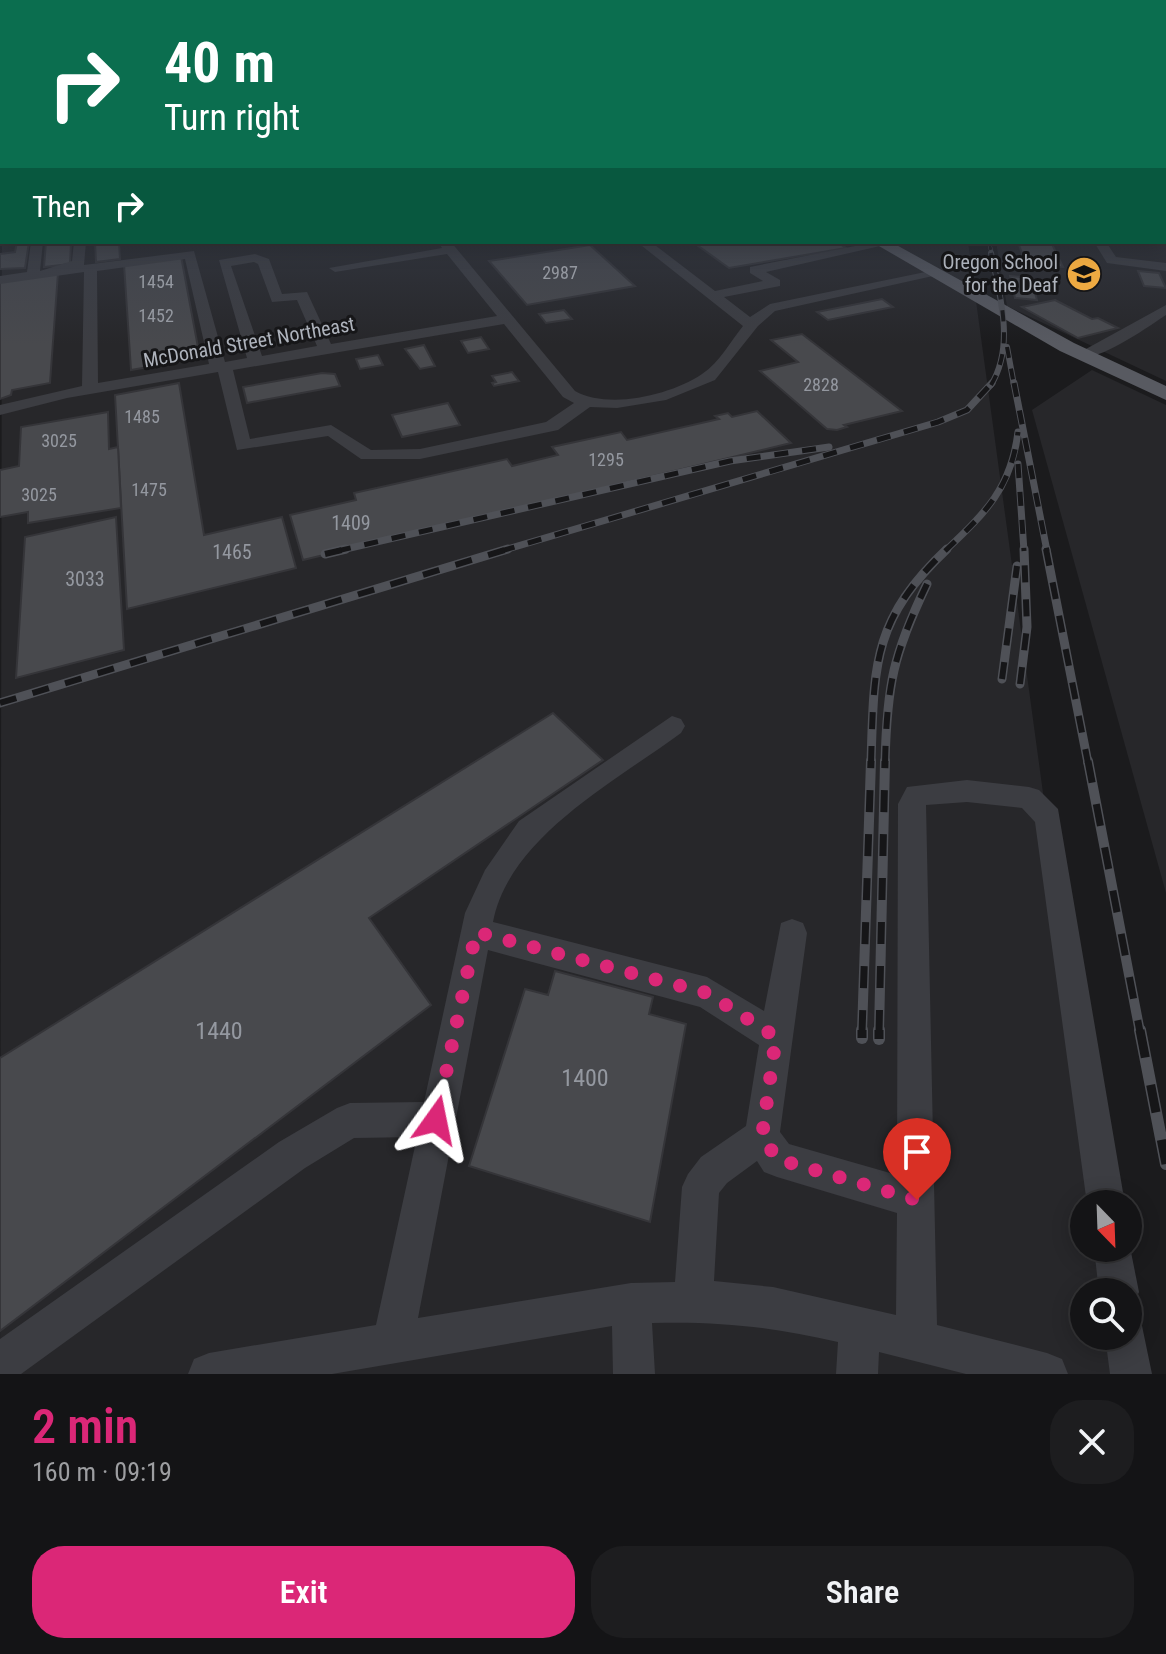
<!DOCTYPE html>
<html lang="en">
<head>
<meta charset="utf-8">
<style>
  :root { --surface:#141416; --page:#1d1d1f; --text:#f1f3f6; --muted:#9d9ea1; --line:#333335; --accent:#db2777 }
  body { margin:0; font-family:"Roboto Condensed",sans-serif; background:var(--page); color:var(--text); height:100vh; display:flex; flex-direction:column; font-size:30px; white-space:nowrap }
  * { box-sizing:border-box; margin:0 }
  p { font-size:26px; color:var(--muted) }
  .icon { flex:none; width:44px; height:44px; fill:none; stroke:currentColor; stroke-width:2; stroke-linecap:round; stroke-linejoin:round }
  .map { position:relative; height:1374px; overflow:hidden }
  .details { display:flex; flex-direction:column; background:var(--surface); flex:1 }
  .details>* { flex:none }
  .guide { position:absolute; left:0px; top:0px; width:1166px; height:244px; box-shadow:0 4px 20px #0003,0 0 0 2px var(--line); background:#0b6e4f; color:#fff; overflow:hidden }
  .needle { width:52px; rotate:157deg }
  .controls { position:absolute; left:1070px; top:1190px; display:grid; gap:16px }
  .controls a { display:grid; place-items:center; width:72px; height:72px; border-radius:50%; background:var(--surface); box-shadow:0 4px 20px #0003,0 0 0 2px var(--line); font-size:40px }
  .pin { position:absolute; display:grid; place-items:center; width:68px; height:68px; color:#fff; margin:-82px -34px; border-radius:50% 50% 50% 0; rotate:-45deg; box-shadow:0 0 8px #0007 }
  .pin .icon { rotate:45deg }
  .me { position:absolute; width:88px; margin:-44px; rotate:12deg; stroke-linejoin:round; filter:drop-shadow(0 0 6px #0008) }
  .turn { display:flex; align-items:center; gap:28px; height:168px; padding:0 32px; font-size:36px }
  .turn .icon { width:104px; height:104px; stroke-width:2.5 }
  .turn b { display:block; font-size:56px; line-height:68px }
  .then { display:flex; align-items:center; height:76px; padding:0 32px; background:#0003; gap:16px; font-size:30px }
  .round { display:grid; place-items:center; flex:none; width:84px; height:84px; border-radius:32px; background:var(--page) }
  .overview { display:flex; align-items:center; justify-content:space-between; height:136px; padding:0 32px }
  h1 { font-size:48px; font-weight:600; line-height:60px; color:var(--accent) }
  .primary-button { display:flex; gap:16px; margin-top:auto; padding:16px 32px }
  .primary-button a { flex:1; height:92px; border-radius:32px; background:var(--accent); color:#fff; font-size:32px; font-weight:600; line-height:92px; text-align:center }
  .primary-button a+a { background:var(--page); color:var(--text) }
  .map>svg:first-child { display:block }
  .built { fill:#27272a }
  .building { fill:#48494d; stroke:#353539; stroke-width:2 }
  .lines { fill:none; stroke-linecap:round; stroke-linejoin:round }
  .minor { fill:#3c3d42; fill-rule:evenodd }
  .major { fill:#585a61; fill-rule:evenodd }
  .rail-far5-casing { stroke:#4f5157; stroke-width:4 }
  .rail-far4-casing { stroke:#4f5157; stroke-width:6 }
  .rail-far3-casing { stroke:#4f5157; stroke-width:7 }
  .rail-far2-casing { stroke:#4f5157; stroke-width:9 }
  .rail-far1-casing { stroke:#4f5157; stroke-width:10 }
  .rail-casing { stroke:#4f5157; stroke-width:12 }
  .rail-far5 { stroke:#161618; stroke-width:3; stroke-dasharray:8; stroke-linecap:butt }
  .rail-far4 { stroke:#161618; stroke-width:4; stroke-dasharray:11; stroke-linecap:butt }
  .rail-far3 { stroke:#161618; stroke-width:5; stroke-dasharray:14; stroke-linecap:butt }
  .rail-far2 { stroke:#161618; stroke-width:6; stroke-dasharray:17; stroke-linecap:butt }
  .rail-far1 { stroke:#161618; stroke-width:7; stroke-dasharray:22; stroke-linecap:butt }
  .rail { stroke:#161618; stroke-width:9; stroke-dasharray:28; stroke-linecap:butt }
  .route { stroke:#db2777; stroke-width:14; stroke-dasharray:0 25.2 }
  .labels { text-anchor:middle; stroke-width:6; stroke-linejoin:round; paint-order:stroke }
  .far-number-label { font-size:18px; fill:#9498a0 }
  .far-poi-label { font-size:20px; fill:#aeb3bc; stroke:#161618; text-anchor:end }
  .far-street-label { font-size:20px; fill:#aeb3bc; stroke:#161618 }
  .number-label { font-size:20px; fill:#9498a0 }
  .near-number-label { font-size:24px; fill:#9498a0 }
</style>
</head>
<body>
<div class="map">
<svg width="1166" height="1374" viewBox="0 0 1166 1374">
  <rect width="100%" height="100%" fill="#1b1b1d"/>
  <!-- built -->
  <g class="built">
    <path d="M1164,151H1166V381L1007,306L996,242H1164Z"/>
    <path d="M2,194V242H968L1099,1204H1084V1248H1106L1112,1292H1084V1336H1118L1124,1374H0Z"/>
    <path d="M1092,370L1166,405V893L1032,410Z"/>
  </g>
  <!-- building -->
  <g class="building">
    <path d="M17,242H29L25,268L0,269V254L15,252Z"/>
    <path d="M46,242H71L70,264L44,267Z"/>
    <path d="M95,242H119L120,259L96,262Z"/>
    <path d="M715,242H837L846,248L729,268L697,245Z"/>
    <path d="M1018,242H1051L1063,267L1026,265Z"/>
    <path d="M590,245L635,286L527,305L489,261Z"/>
    <path d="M181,256L200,358L131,370L124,264Z"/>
    <path d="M1138,271L1159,273L1166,288L1144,286Z"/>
    <path d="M58,273L50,383L12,390L11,395L0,399V281Z"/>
    <path d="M1010,276L1031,278L1037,300L1015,298Z"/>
    <path d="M882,299L893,307L828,320L817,312Z"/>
    <path d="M1055,300L1092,319L1098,318L1118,328L1078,338L1022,307Z"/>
    <path d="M564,310L572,319L546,323L539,314Z"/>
    <path d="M802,334L902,411L844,425L847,427L837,430L827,429L760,371L798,362L771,340Z"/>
    <path d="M481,337L489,349L468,353L461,341Z"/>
    <path d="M424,345L435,366L420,369L405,349Z"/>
    <path d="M378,355L383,365L360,369L356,359Z"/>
    <path d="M512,372L519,381L494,386L492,383L496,382L492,376Z"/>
    <path d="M322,373L335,374L340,386L247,403L243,387Z"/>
    <path d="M179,383L204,535L282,517L296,568L127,609L115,395Z"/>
    <path d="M448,403L460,425L402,437L392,415Z"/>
    <path d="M757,411L791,443L303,560L290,515L356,500L354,493L507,459L512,466L558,455L552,447L621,432L627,440L719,419L715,416L728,413L732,417Z"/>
    <path d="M108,412L109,449L118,447L121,508L28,523V512L0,517V470L19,466L21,427Z"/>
    <path d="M116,517L124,650L16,678L25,537Z"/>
    <path d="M553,713L603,760L369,918L431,1005L0,1331V1058Z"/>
    <path d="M555,971L653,997L649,1014L686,1024L650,1222L469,1166L525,989L548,995Z"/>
  </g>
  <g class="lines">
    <!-- minor -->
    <g class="minor">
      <rect x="1164" y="172" width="2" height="6"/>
      <rect x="0" y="192" width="2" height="6"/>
      <rect x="1164" y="196" width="2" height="7"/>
      <rect x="0" y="229" width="2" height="8"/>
      <path d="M31,242H43L40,271L72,261L74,242H86L84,265L194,251L225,362L247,358L219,260L255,254L269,259L282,294L307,292L331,344L497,316L447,254L335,272L329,268L442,248L438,242H451L575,391C609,410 671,395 702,374C720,362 730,342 743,326L637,242H651L715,291L763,281L750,273V267L875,242L889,244L766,272L780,280V286L724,297L750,317L770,304L935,270L942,274L775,311L758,326L715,380L666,400L617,408L590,407L558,430L420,459H361L328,436L237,450L218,372L67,398L0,415V405L82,386L84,272L0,284V276L27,272ZM185,259L209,364L98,383L97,271ZM254,262L258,264L272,302L297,300L317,346L262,356L231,266ZM504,324L563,397L574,403L546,422L420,449L371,450L331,425L250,439L233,370Z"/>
      <path d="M1094,242H1106L1116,257L1166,263V271L1107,263Z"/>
      <path d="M1166,305V315C1149,326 1091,368 1075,355Z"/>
      <path d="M672,716L681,719L685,726L681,733C616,781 509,837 493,922L707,977L764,1011L781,923L792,919L803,923L807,933L780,1132L789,1144L897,1175L898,804L907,787L967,780L1029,787L1039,790L1058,809L1125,1204H1087L1035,822L1022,808L967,802L926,805L937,1325L1047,1353L1062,1359L1068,1374H966L879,1352L878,1374H836L838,1342C773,1327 719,1321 652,1323L655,1374H613L612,1326L332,1374H188L194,1359L209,1353L376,1325L417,1137L354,1138L305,1168L21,1374H0V1339L279,1142L337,1108L350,1103L424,1102L465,913L485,870L519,821ZM488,950L700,1007L759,1045L746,1126L701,1157L688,1174L682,1187L675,1282L631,1283L418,1318ZM757,1161L764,1172L777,1177L897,1213L896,1315L773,1287L714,1281L719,1193L727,1183Z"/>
      <path d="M1128,1237L1139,1292L1133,1306L1128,1308V1292H1099L1094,1248H1128Z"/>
      <path d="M1128,1316L1141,1321L1152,1374H1110L1105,1336H1128Z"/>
    </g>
    <!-- major -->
    <g class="major">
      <path d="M0,181H2L0,190Z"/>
      <path d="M872,242H891L1074,343L1166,386V400L1060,351Z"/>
    </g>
    <!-- rail-far5 casing -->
    <g class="rail-far5-casing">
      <path id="rail-far5" d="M989,242L992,255"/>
    </g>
    <!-- rail-far4 casing -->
    <g class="rail-far4-casing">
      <g id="rail-far4">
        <path d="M1007,347L1014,385"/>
        <path d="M991,385C1015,346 1000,295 991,253"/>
      </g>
    </g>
    <!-- rail-far3 casing -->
    <g class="rail-far3-casing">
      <g id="rail-far3">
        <path d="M1014,383L1047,551"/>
        <path d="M1018,464L1024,551"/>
        <path d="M337,551L730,461L829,447"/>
        <path d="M501,551L938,422L967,410L992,383"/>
        <path d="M945,551C985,513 1011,489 1018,432"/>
      </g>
    </g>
    <!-- rail-far2 casing -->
    <g class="rail-far2-casing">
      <g id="rail-far2">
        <path d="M1046,549L1088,763"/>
        <path d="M325,554L346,549"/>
        <path d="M1002,679L1017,566"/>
        <path d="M1020,684L1027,627L1024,549"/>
        <path d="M0,703L508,549"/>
        <path d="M871,763C874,665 872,620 947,549"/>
        <path d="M885,763C887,684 893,655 927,584"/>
      </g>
    </g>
    <!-- rail-far1 casing -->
    <g class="rail-far1-casing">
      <g id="rail-far1">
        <path d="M1088,761L1140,1032"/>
        <path d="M862,1032L871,761"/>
        <path d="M879,1032L885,761"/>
      </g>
    </g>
    <!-- rail casing -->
    <g class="rail-casing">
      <g id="rail">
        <path d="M1140,1030L1166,1164"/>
        <path d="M862,1038V1030"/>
        <path d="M879,1039V1030"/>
      </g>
    </g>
    <!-- rail-far5 -->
    <use href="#rail-far5" class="rail-far5"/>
    <!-- rail-far4 -->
    <use href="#rail-far4" class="rail-far4"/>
    <!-- rail-far3 -->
    <use href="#rail-far3" class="rail-far3"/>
    <!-- rail-far2 -->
    <use href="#rail-far2" class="rail-far2"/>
    <!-- rail-far1 -->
    <use href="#rail-far1" class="rail-far1"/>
    <!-- rail -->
    <use href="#rail" class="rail"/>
  </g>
  <!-- sky -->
  <linearGradient id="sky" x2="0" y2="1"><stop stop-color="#0f0f10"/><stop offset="0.44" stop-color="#393f4c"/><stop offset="1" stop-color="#393f4c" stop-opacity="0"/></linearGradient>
  <rect width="1166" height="344" fill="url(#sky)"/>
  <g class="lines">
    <!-- route -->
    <path class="route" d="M436,1120L476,932L707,993L776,1037L762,1136L777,1159L917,1200"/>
  </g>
  <!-- icons -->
  <defs>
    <g id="school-disc" transform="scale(1.8)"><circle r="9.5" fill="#eeaa42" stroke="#161618"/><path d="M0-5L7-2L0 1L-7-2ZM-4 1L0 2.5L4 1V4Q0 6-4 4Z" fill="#111"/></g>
  </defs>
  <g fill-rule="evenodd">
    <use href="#school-disc" x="1084" y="274"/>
  </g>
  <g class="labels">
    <!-- far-number labels -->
    <g class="far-number-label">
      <text x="560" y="279">2987</text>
      <text x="156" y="288">1454</text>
      <text x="156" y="322">1452</text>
      <text x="821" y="391">2828</text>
      <text x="142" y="423">1485</text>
      <text x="59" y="447">3025</text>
      <text x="606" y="466">1295</text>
      <text x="149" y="496">1475</text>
      <text x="39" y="501">3025</text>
    </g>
    <!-- far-poi labels -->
    <g class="far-poi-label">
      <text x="1058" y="269">Oregon School<tspan x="1058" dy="23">for the Deaf</tspan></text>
    </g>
    <!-- far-street labels -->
    <g class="far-street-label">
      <text transform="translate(249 342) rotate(-10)" y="7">McDonald Street Northeast</text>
    </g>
    <!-- number labels -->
    <g class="number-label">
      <text x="351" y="530">1409</text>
      <text x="232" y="559">1465</text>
      <text x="85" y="586">3033</text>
    </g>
    <!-- near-number labels -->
    <g class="near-number-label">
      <text x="219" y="1039">1440</text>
      <text x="585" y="1086">1400</text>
    </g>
  </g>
</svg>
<div class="controls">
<a><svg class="needle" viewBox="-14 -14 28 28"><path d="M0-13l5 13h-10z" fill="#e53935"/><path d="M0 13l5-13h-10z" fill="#9d9ea1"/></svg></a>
<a><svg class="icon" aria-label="search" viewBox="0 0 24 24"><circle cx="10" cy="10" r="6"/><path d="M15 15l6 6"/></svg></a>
</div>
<div class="pin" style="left:917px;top:1200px;background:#d93025"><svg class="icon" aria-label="arrive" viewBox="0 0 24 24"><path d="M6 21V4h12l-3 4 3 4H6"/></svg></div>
<svg class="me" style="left:436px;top:1120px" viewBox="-20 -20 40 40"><path d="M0-17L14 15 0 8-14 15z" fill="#db2777" stroke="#fff" stroke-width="4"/></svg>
<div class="guide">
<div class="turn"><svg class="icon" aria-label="right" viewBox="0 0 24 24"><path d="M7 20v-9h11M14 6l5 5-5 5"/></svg><div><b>40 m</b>Turn right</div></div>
<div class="then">Then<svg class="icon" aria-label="right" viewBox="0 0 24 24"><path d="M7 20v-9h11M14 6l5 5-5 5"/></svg></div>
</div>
</div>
<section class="details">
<div class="overview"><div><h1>2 min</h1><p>160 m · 09:19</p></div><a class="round"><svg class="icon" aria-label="close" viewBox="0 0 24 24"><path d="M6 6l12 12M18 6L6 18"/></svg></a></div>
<div class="primary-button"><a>Exit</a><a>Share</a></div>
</section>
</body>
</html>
